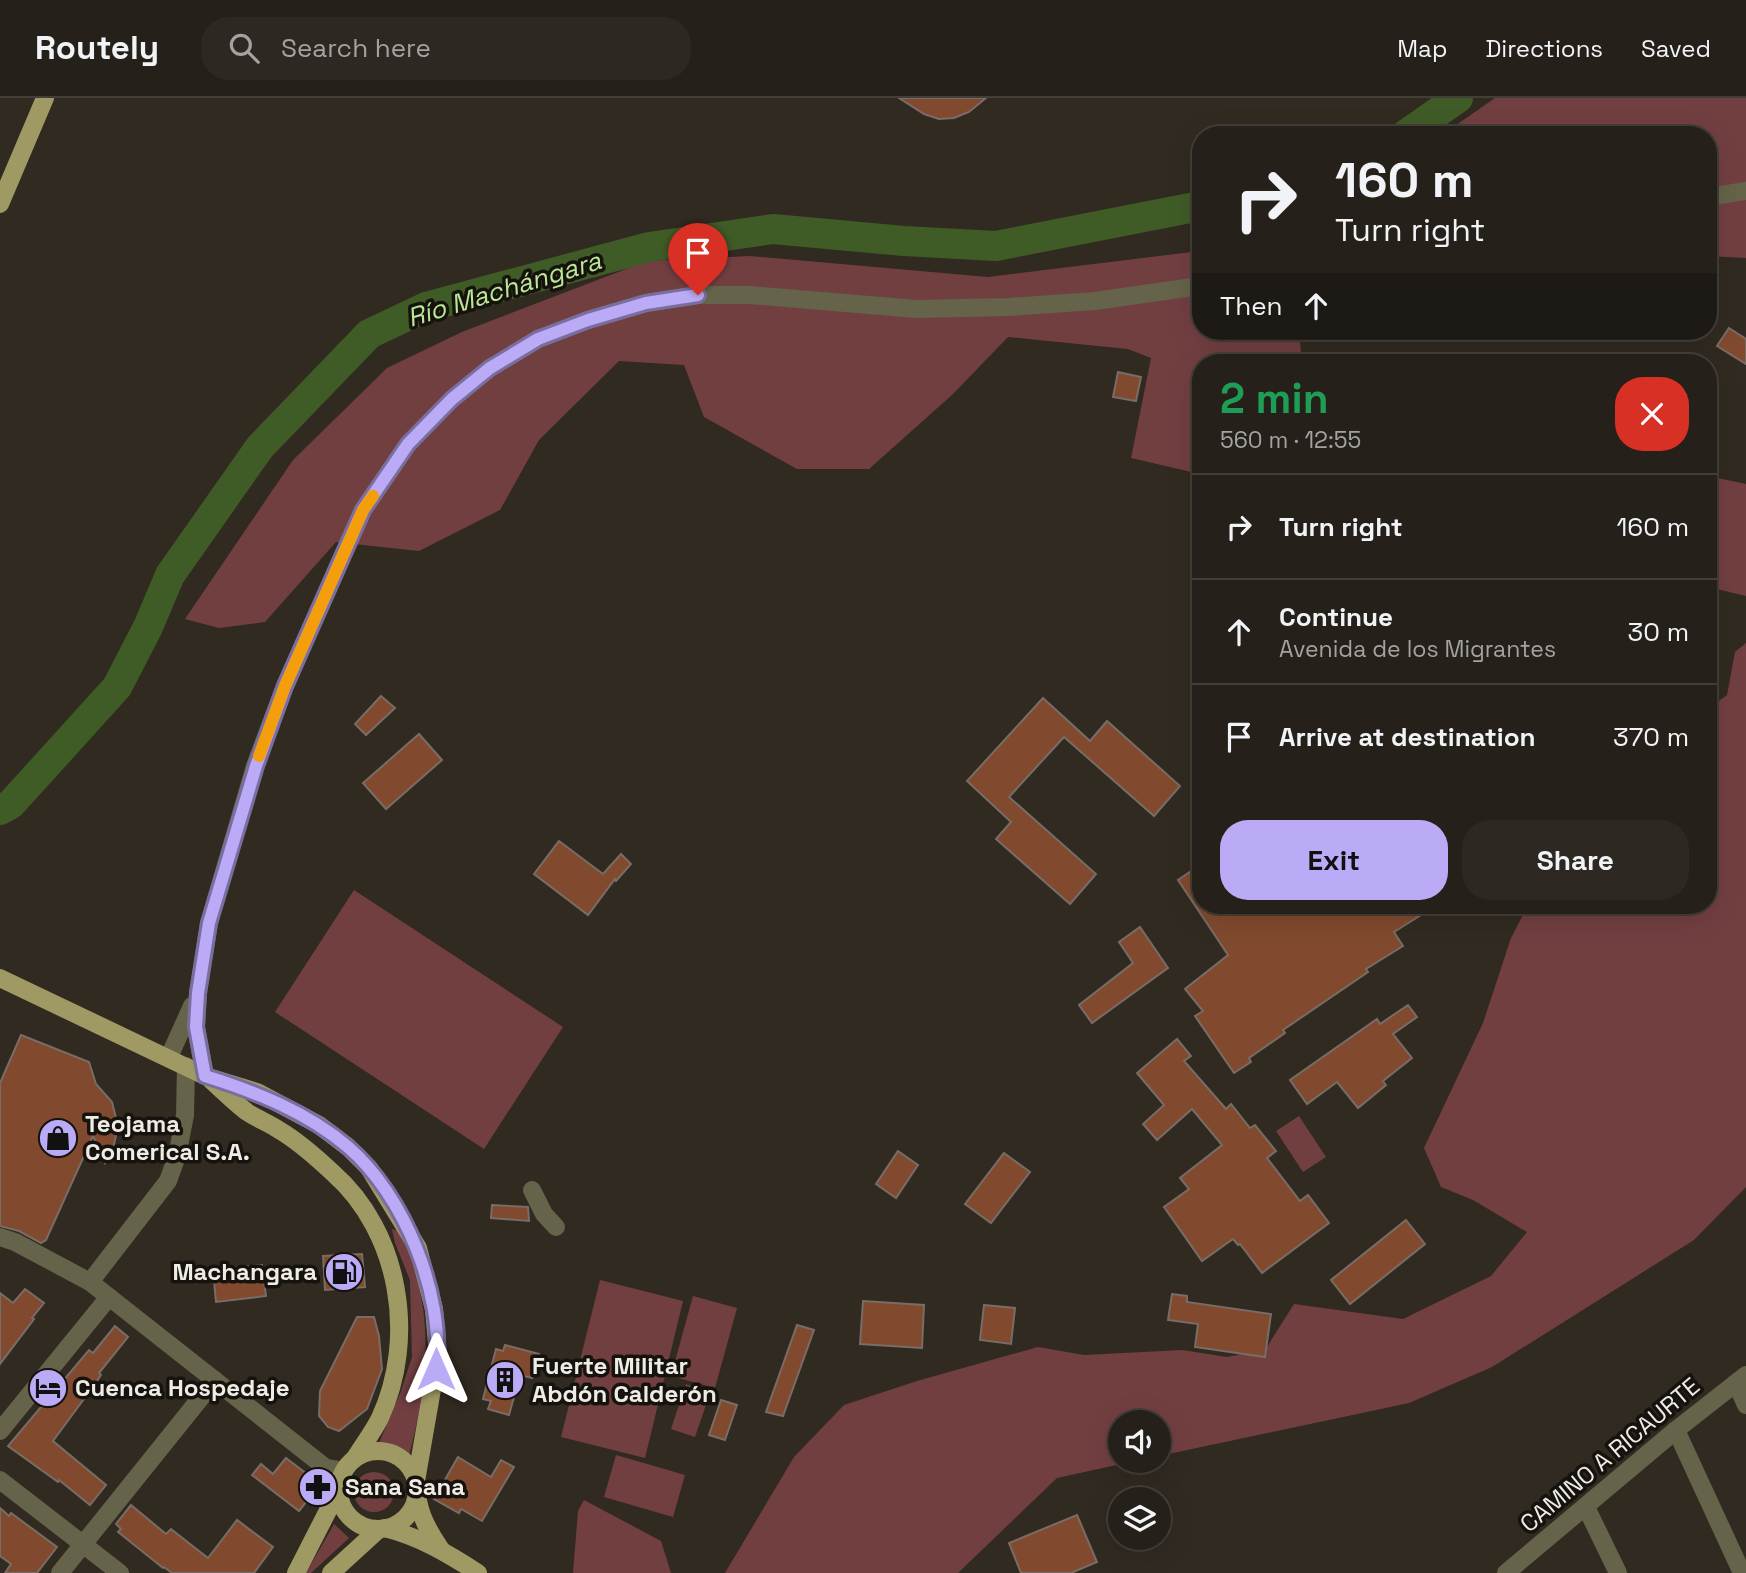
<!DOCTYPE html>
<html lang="en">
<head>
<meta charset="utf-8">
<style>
  :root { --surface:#252019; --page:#2d2822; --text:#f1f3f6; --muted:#a3a3a2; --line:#423e38; --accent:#bbaaf6 }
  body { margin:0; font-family:"Space Grotesk",sans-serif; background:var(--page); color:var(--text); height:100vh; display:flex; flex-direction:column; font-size:26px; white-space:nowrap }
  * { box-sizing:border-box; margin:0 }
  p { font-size:23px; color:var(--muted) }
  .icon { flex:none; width:38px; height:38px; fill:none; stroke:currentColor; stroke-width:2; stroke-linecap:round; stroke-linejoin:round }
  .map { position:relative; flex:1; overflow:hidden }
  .sheet { position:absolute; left:1192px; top:256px; width:525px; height:560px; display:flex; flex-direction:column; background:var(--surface); border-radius:28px; box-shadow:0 7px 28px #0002,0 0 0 2px var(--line) }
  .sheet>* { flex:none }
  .top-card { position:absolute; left:1192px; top:28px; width:525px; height:214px; border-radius:28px; box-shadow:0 7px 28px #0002,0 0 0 2px var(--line); background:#252019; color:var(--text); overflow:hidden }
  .buttons { position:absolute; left:1108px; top:1312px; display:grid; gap:14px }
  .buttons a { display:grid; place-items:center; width:63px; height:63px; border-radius:50%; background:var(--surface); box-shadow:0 7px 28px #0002,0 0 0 2px var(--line); font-size:35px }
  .pin { position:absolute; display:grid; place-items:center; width:60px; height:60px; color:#fff; margin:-72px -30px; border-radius:50% 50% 50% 0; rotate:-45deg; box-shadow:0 0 7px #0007 }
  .pin .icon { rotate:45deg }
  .me { position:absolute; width:77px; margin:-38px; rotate:0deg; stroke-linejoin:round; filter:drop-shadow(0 0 5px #0008) }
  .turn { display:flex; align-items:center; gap:24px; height:147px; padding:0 28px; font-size:32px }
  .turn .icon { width:91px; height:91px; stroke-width:2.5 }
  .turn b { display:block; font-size:49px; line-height:60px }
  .then { display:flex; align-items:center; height:66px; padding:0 28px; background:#0003; gap:14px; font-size:26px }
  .round { display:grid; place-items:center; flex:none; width:74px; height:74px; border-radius:28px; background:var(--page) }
  .overview { display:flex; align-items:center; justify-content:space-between; height:119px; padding:0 28px }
  h1 { font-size:42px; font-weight:700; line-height:52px; color:#1e9e55 }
  .button { display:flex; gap:14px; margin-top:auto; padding:14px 28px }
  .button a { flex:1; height:80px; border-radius:28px; background:var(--accent); color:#111; font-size:28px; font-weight:700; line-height:80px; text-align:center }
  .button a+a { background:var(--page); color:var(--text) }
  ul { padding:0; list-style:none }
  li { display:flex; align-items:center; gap:21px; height:105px; padding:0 28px; border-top:2px solid var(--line) }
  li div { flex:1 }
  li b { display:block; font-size:26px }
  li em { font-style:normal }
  header { display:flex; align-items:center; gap:42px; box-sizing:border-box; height:98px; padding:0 35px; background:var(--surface); border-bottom:2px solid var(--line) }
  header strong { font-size:33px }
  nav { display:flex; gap:38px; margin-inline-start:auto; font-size:24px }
  .search { width:490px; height:63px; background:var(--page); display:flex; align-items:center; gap:18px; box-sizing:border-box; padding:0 24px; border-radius:28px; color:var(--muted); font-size:26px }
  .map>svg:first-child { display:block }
  .green { fill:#723f41 }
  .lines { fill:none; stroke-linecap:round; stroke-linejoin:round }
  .river { stroke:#405c26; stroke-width:30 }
  .building { fill:#814a2e; stroke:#786c66; stroke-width:2 }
  .minor { stroke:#656349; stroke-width:18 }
  .major { stroke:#9f9a64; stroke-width:18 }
  .route-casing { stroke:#7a6ea0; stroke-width:18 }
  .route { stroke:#bbaaf6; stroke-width:12 }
  .slow { stroke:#f59e0b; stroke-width:12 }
  .labels { text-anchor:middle; stroke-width:7; stroke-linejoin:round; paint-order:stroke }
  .poi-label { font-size:24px; font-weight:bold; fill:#efebe5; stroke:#16130f; text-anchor:start }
  .street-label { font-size:24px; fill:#efebe5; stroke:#16130f }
  .water-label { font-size:26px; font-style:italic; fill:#bbe796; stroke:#16130f }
</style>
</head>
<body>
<header>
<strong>Routely</strong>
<div class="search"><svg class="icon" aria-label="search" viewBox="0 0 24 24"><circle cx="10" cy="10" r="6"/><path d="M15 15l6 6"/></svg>Search here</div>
<nav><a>Map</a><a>Directions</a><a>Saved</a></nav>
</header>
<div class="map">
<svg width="1746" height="1475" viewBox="0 0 1746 1475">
  <rect width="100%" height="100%" fill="#312a21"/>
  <!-- green -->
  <g class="green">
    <path d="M1495,0H1746V160L1708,158V37H1442Z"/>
    <path d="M1200,153V233H1299L1302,264H1200V376L1131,360L1151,260L1128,251L1008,239L953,296L869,371H797L704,319L684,267L619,263L539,342L500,412L419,453L336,444L265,524L219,530L185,521L293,362L387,270L462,234L647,163L750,158L988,179Z"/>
    <path d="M1708,378L1746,386V498L1708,489Z"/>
    <path d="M1746,545V1089L1694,1142L1492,1269L1409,1305L1159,1358L1158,1325H1120V1363H1135L1057,1380L958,1475H725L794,1359L844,1307L917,1283L1038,1249L1084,1257L1182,1252L1227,1259L1265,1252L1294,1206L1403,1221L1491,1178L1527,1134L1473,1102L1441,1089L1424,1050L1483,925L1511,840L1528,807H1708V611L1727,597L1735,554Z"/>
    <path d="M354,792L563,929L484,1051L275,914Z"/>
    <path d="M1299,1018L1326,1059L1303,1074L1276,1033Z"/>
    <path d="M392,1131L401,1134C435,1214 430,1276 409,1358L379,1345L401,1293L412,1259L410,1182L395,1145Z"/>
    <path d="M600,1182L683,1203L645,1360L561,1339Z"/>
    <path d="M693,1198L737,1210L715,1290L671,1278Z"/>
    <path d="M686,1286L710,1295L695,1339L671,1331Z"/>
    <path d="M616,1357L685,1377L673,1419L604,1399Z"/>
    <circle cx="374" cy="1394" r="20"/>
    <path d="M584,1402L661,1443L671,1475H573L578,1413Z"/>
    <path d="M334,1426L349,1440L311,1475H306Z"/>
  </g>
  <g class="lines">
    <!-- river -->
    <g class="river">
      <path d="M1405,37L1458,0"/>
      <path d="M0,712L11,706L117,589L148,529L170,477L260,349L369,236L426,209L649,149L773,131L904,143L996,148L1200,108"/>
    </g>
  </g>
  <!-- building -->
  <g class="building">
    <path d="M899,0H986L969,14L954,20L939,21L924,16Z"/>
    <path d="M1729,230L1746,241V266L1717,248Z"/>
    <path d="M1118,274L1141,279L1136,303L1113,299Z"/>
    <path d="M381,598L395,610L366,637L355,626Z"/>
    <path d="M1043,600L1090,643L1107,623L1180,688L1154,718L1064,639L1009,699L1096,776L1070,806L996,741L1011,724L967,683Z"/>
    <path d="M419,636L442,662L386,711L363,685Z"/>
    <path d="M559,743L603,776L621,756L631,766L616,783L615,781L588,817L534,776Z"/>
    <path d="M1200,767V807H1437L1394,834L1403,848L1366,871L1368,874L1283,932L1285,935L1249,960L1251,964L1234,975L1195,918L1203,913L1185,891L1228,857L1178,782Z"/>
    <path d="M1140,829L1168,870L1092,925L1079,907L1133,865L1119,844Z"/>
    <path d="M1408,907L1417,919L1393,936L1412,960L1383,983L1386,987L1358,1010L1337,984L1307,1006L1290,982L1377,921L1380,926Z"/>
    <path d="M21,937L89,964L96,986L112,1004L118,1028L113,1051L105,1065L93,1038L46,1142L41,1145L19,1133L0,1128V985Z"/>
    <path d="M1177,941L1191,958L1184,963L1226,1011L1231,1006L1250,1030L1255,1027L1276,1053L1267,1060L1300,1103L1308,1097L1329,1125L1262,1175L1240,1146L1238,1147L1233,1141L1202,1163L1164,1109L1189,1091L1180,1080L1222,1047L1192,1011L1157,1042L1143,1026L1164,1007L1137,975Z"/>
    <path d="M898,1053L918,1067L896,1100L876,1086Z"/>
    <path d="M1004,1055L1030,1074L991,1125L965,1106Z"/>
    <path d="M492,1107L528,1109L529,1123L491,1120Z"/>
    <path d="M1406,1122L1425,1146L1350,1206L1331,1182Z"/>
    <path d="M362,1156L365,1189L325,1192L323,1158Z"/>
    <path d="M262,1167L266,1198L216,1204L213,1172Z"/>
    <path d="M25,1191L44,1205L32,1220L34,1221L0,1266V1195L13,1205Z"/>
    <path d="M1172,1196L1187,1198V1204L1271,1216L1265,1259L1195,1249L1198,1226L1168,1222Z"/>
    <path d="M863,1203L924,1207L922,1250L860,1246Z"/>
    <path d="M984,1207L1015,1210L1011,1246L980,1242Z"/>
    <path d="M357,1219H374L379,1238L382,1271L367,1311L339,1333L328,1329L319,1318L320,1293Z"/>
    <path d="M797,1227L814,1232L783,1318L766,1314Z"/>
    <path d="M115,1228L128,1239L99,1275L101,1277L95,1286L53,1343L106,1387L90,1407L59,1382L58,1384L8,1348L89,1252L93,1255Z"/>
    <path d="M505,1247L539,1256L532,1280L520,1277L509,1317L488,1311L491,1303L483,1301L496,1251L503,1253Z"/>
    <path d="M721,1302L737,1307L725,1342L709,1337Z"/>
    <path d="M458,1359L491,1379L501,1362L514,1369L482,1423L461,1411L459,1415L434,1401Z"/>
    <path d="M286,1360L320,1386L299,1413L252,1377L261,1366L273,1376Z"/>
    <path d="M131,1407L166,1436L171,1431L208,1460L237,1422L273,1449L254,1475H172L164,1469L163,1470L118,1434L121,1431L116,1426Z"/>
    <path d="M0,1410L9,1418L11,1415L57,1449L37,1475H5L11,1466L0,1458Z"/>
    <path d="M1077,1417L1097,1464L1071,1475H1021L1009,1445Z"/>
  </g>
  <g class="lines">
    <!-- minor -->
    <g class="minor">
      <path d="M1708,99L1746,93"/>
      <path d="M169,959L192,908"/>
      <path d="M205,978L196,929L198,895L209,825L255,668L285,588L363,412L408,346L452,301L490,270L538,241L588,222L646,205L698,197H749L917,211L1009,209L1095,203L1200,188"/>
      <path d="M532,1092L544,1116L556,1129"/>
      <path d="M0,1139L15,1144L90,1184L326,1370L344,1373"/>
      <path d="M90,1184L168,1083L177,1058L185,1017L186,968"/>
      <path d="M1736,1285L1746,1307"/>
      <path d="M1676,1332L1742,1475"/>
      <path d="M0,1333L109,1199"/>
      <path d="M0,1382L120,1475"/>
      <path d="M1586,1409L1618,1475"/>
      <path d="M60,1475L215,1282"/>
      <path d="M1506,1475L1676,1332L1746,1277"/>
    </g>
    <!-- major -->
    <g class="major">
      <path d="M0,106L45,0"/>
      <path d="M0,880L205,978L257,994L319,1027L348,1049L369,1070L418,1150L434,1211L438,1257L416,1383"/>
      <path d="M211,982C223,993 234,1004 247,1014C257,1021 269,1025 279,1032C298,1043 317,1060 333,1075C400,1134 417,1240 380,1320C373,1334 363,1347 355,1360"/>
      <circle cx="378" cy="1392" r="39"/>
      <path d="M417,1397C420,1418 428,1432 440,1450"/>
      <path d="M385,1430C420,1439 447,1455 478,1475"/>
      <path d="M296,1475L339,1391"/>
      <path d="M331,1475L379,1431"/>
    </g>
  </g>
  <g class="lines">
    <!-- route casing -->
    <g class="route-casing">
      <path id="route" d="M436,1271C445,1197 404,1097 348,1049C307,1014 256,994 205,978L196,929L198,895L209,825L256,668L285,588L363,412L408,346L452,301L490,270L538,241L588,222L646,205L698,197"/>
    </g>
    <!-- route -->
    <use href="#route" class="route"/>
    <!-- slow -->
    <path class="slow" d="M259,658L285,588L363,412L373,398"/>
  </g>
  <!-- icons -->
  <defs>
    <g id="shop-disc" transform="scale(2.0125)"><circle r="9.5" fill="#bbaaf6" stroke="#16130f"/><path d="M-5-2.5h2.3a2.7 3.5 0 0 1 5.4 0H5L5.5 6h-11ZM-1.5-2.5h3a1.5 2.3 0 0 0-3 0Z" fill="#111"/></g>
    <g id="fuel-disc" transform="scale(2.0125)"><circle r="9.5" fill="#bbaaf6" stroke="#16130f"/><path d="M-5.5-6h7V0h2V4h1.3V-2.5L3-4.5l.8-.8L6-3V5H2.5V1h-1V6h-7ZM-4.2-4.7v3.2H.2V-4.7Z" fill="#111"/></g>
    <g id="building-disc" transform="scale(2.0125)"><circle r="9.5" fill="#bbaaf6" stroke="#16130f"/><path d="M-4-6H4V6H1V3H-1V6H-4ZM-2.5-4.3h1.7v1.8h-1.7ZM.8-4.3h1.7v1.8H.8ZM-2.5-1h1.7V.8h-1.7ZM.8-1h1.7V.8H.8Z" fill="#111"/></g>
    <g id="hotel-disc" transform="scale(2.0125)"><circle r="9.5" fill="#bbaaf6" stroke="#16130f"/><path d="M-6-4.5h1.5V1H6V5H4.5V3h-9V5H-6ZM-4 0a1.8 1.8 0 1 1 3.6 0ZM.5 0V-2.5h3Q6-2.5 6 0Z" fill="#111"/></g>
    <g id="pharmacy-disc" transform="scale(2.0125)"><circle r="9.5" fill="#bbaaf6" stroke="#16130f"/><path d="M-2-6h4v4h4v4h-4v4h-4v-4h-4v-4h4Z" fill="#111"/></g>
  </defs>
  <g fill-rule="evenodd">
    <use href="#shop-disc" x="58" y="1040"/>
    <use href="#fuel-disc" x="344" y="1174"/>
    <use href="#building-disc" x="505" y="1282"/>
    <use href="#hotel-disc" x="48" y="1290"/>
    <use href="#pharmacy-disc" x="318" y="1389"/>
  </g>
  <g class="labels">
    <!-- poi labels -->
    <g class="poi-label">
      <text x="85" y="1034">Teojama<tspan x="85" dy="28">Comerical S.A.</tspan></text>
      <text x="317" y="1182" text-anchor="end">Machangara</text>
      <text x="532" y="1276">Fuerte Militar<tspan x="532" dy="28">Abdón Calderón</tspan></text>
      <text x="75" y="1298">Cuenca Hospedaje</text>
      <text x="345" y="1397">Sana Sana</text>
    </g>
    <!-- street labels -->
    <g class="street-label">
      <text transform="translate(1610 1357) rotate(-40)" y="8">CAMINO A RICAURTE</text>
    </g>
    <!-- water labels -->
    <g class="water-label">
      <text transform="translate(504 191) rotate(-17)" y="9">Río Machángara</text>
    </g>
  </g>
</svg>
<div class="buttons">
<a><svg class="icon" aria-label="sound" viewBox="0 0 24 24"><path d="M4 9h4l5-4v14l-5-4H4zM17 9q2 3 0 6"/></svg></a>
<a><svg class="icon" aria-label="layers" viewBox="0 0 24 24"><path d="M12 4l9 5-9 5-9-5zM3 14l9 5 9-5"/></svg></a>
</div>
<div class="pin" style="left:698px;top:197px;background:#d93025"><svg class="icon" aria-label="arrive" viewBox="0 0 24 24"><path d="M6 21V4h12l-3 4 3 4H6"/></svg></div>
<svg class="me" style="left:436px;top:1271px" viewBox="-20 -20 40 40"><path d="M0-17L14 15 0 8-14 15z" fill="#bbaaf6" stroke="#fff" stroke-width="4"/></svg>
<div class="top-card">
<div class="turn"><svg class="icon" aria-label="right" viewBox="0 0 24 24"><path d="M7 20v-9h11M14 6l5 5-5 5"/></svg><div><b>160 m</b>Turn right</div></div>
<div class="then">Then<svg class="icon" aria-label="ahead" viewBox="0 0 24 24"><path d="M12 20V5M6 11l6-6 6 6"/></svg></div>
</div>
<section class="sheet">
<div class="overview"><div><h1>2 min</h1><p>560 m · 12:55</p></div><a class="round" style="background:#d93025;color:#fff"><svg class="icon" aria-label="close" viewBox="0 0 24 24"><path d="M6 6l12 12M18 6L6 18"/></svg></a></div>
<ul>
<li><svg class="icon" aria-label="right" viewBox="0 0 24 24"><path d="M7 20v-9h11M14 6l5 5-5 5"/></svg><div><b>Turn right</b></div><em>160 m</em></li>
<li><svg class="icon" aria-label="ahead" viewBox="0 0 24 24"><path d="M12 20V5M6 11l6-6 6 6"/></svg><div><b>Continue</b><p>Avenida de los Migrantes</p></div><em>30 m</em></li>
<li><svg class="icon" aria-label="arrive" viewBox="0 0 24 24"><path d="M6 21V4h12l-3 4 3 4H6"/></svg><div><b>Arrive at destination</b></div><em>370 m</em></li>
</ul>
<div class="button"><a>Exit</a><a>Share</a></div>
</section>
</div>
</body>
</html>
